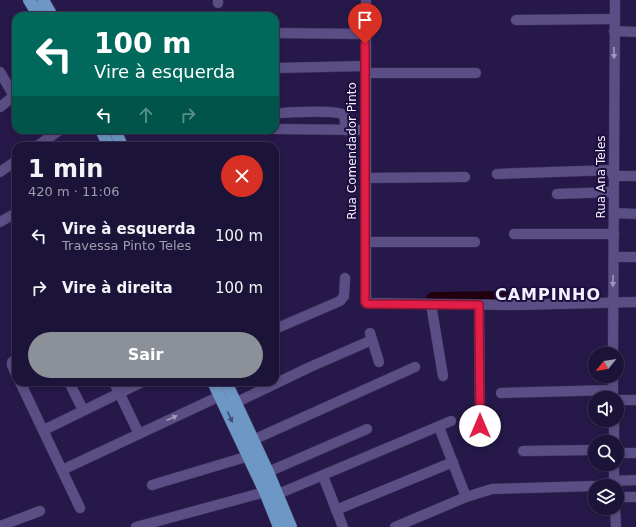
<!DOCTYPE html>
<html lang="pt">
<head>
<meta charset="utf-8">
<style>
  :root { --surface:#1c1338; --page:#251c40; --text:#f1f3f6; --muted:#a09eae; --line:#3a3253; --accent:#8c9099 }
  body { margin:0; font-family:"DejaVu Sans",sans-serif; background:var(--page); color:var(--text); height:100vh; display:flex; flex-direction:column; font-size:15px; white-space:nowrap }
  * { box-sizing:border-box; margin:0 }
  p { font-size:13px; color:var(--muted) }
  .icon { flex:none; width:22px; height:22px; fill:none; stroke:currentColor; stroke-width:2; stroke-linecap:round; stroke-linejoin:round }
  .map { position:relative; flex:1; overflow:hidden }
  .details { position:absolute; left:12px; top:142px; width:267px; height:244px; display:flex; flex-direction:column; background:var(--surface); border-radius:12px; box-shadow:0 2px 6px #0003,0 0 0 1px var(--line) }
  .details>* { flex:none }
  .hud { position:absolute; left:12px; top:12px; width:267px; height:122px; border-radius:12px; box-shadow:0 2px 6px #0003,0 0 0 1px var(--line); background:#00695c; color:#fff; overflow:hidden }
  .needle { width:26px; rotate:240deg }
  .controls { position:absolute; left:588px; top:347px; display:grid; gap:8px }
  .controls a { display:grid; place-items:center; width:36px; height:36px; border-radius:50%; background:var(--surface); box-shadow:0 2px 6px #0003,0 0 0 1px var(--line); font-size:20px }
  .pin { position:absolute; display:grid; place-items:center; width:34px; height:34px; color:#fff; margin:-41px -17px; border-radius:50% 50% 50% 0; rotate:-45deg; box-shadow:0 0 4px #0007 }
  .pin .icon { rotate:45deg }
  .me { position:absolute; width:44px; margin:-22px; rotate:0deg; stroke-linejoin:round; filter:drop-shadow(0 0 3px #0008) }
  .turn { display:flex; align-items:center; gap:14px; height:84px; padding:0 16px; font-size:18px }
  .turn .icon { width:52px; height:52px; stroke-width:2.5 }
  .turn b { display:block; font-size:28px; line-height:34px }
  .lanes { display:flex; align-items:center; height:38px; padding:0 16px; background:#0003; justify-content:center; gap:20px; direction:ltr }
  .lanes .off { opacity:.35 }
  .round { display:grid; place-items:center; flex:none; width:42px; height:42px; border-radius:21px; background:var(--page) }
  .head { display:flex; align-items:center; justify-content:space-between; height:68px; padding:0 16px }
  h1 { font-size:24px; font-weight:700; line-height:30px }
  .cta { display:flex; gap:8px; margin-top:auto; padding:8px 16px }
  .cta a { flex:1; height:46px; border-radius:24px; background:var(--accent); color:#fff; font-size:16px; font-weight:700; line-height:46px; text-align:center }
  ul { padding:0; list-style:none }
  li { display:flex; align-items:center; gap:12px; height:52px; padding:0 16px }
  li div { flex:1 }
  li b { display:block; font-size:15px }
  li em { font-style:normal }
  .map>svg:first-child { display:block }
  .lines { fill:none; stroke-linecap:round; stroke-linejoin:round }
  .river { stroke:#20000f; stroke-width:14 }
  .minor-casing { stroke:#3e3158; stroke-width:11 }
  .major-casing { stroke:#3e3158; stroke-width:13 }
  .minor { stroke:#5a4f85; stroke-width:10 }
  .major { stroke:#6d98c5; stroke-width:12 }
  .oneway { fill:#9f98bb }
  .oneway2 { fill:#414c7b }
  .route-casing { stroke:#92132f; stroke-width:10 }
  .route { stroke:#e11d48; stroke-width:7 }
  .labels { text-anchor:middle; stroke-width:4; stroke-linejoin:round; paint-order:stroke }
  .street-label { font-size:12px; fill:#f3f1fe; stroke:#1d0e3f }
  .district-label { font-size:16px; font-weight:bold; letter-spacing:1px; fill:#f3f1fe; stroke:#1d0e3f }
</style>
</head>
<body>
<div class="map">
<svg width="636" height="527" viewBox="0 0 636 527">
  <rect width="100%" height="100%" fill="#26194a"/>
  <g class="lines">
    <!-- river -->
    <path class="river" d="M433,299L516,298L517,304"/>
    <!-- minor casing -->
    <g class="minor-casing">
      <g id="minor">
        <path d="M366,0V303L517,305L636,302"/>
        <path d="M218,3V0"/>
        <path d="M516,20L614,19"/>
        <path d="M614,31L636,32"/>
        <path d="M275,33L365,34"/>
        <path d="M275,68L365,66"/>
        <path d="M0,72L14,96L0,107"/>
        <path d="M365,73H476"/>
        <path d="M275,114C284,112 335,110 342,114C346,117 345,125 345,130"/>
        <path d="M275,129L365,130"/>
        <path d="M37,146L60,130"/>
        <path d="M0,172L16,161"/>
        <path d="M497,174L613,170"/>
        <path d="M613,176H636"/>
        <path d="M365,178L465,177"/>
        <path d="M557,194L613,192"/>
        <path d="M614,213L636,214"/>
        <path d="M0,222L16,213"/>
        <path d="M514,234H614"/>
        <path d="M365,242H475"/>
        <path d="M614,257H636"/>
        <path d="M431,304L443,376"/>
        <path d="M479,305L480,426"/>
        <path d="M275,329L340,301L344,296L345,278"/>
        <path d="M370,333L379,362"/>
        <path d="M613,354L615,0"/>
        <path d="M16,359L12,362V365L16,374"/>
        <path d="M613,376V398"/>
        <path d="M20,382L80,508"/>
        <path d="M69,382L83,410"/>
        <path d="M114,382L139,434"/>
        <path d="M501,393L613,390"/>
        <path d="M617,400H636"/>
        <path d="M235,403L310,367L372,340"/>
        <path d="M614,420V442"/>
        <path d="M439,427L466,497"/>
        <path d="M44,430L142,382"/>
        <path d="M253,440L415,367"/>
        <path d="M523,451L595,450"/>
        <path d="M617,453H636"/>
        <path d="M614,464V486"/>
        <path d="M62,470L220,396"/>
        <path d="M268,472L367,429"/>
        <path d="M323,476L343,527"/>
        <path d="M614,481L636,480"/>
        <path d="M152,485L249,456"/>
        <path d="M278,494L451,421"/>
        <path d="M617,497H636"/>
        <path d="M615,508L616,527"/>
        <path d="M336,510L453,462"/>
        <path d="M0,526L40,511"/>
        <path d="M136,527L265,492"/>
        <path d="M395,527L466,497L492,489L595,486"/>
      </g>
    </g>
    <!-- major casing -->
    <g class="major-casing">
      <g id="major">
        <path d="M29,0L39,16"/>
        <path d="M43,0L52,16"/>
        <path d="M101,130L109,146"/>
        <path d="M115,130L122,146"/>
        <path d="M213,382L265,492L279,527"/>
        <path d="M226,382L268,472L291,527"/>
      </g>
    </g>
    <!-- minor -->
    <use href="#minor" class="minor"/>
    <!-- major -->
    <use href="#major" class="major"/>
  </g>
  <!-- one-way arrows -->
  <defs><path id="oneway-solid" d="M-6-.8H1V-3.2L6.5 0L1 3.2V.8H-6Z"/></defs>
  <g class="oneway">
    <use href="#oneway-solid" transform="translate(614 53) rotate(90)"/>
    <use href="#oneway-solid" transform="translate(613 281) rotate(91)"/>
    <use href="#oneway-solid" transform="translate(172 418) rotate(-25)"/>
  </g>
  <use class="oneway2" href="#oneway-solid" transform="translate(230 417) rotate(65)"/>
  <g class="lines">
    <!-- route casing -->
    <g class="route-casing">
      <path id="route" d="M365,44V302L367,304L479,305L480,426"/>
    </g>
    <!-- route -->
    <use href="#route" class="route"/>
  </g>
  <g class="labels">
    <!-- street labels -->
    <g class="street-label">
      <text transform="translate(352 151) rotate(-90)" y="4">Rua Comendador Pinto</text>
      <text transform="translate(601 177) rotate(-90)" y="4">Rua Ana Teles</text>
    </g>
    <!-- district labels -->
    <g class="district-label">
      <text x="548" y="300">CAMPINHO</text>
    </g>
  </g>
</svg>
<div class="controls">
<a><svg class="needle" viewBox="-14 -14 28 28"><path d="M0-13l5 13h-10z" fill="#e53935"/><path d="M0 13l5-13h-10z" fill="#a09eae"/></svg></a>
<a><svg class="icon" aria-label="sound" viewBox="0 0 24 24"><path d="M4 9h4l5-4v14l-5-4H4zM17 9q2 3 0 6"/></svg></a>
<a><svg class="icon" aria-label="search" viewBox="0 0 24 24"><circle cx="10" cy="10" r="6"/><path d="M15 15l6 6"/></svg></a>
<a><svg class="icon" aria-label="layers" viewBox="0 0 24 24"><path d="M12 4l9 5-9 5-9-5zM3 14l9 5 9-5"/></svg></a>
</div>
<div class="pin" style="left:365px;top:44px;background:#d93025"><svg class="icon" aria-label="arrive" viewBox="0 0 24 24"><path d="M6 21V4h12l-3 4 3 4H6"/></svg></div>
<svg class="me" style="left:480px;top:426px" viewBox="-20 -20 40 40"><circle r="19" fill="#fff"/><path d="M0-13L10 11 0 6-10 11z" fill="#e11d48"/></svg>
<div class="hud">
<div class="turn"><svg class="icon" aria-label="left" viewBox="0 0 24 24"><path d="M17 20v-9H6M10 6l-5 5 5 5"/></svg><div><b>100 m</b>Vire à esquerda</div></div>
<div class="lanes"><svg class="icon" aria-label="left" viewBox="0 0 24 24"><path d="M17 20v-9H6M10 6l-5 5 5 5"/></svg><svg class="icon off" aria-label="ahead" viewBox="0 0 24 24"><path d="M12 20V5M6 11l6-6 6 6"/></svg><svg class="icon off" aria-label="right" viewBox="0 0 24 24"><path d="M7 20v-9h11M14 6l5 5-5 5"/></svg></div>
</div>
<section class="details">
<div class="head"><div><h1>1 min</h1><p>420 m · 11:06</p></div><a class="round" style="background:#d93025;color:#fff"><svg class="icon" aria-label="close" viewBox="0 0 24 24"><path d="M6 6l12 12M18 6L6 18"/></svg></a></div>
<ul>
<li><svg class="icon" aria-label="left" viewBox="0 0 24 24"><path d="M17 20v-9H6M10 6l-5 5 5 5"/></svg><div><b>Vire à esquerda</b><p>Travessa Pinto Teles</p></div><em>100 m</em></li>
<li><svg class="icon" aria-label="right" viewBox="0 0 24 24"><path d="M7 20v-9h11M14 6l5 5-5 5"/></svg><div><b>Vire à direita</b></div><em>100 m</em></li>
</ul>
<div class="cta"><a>Sair</a></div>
</section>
</div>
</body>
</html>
